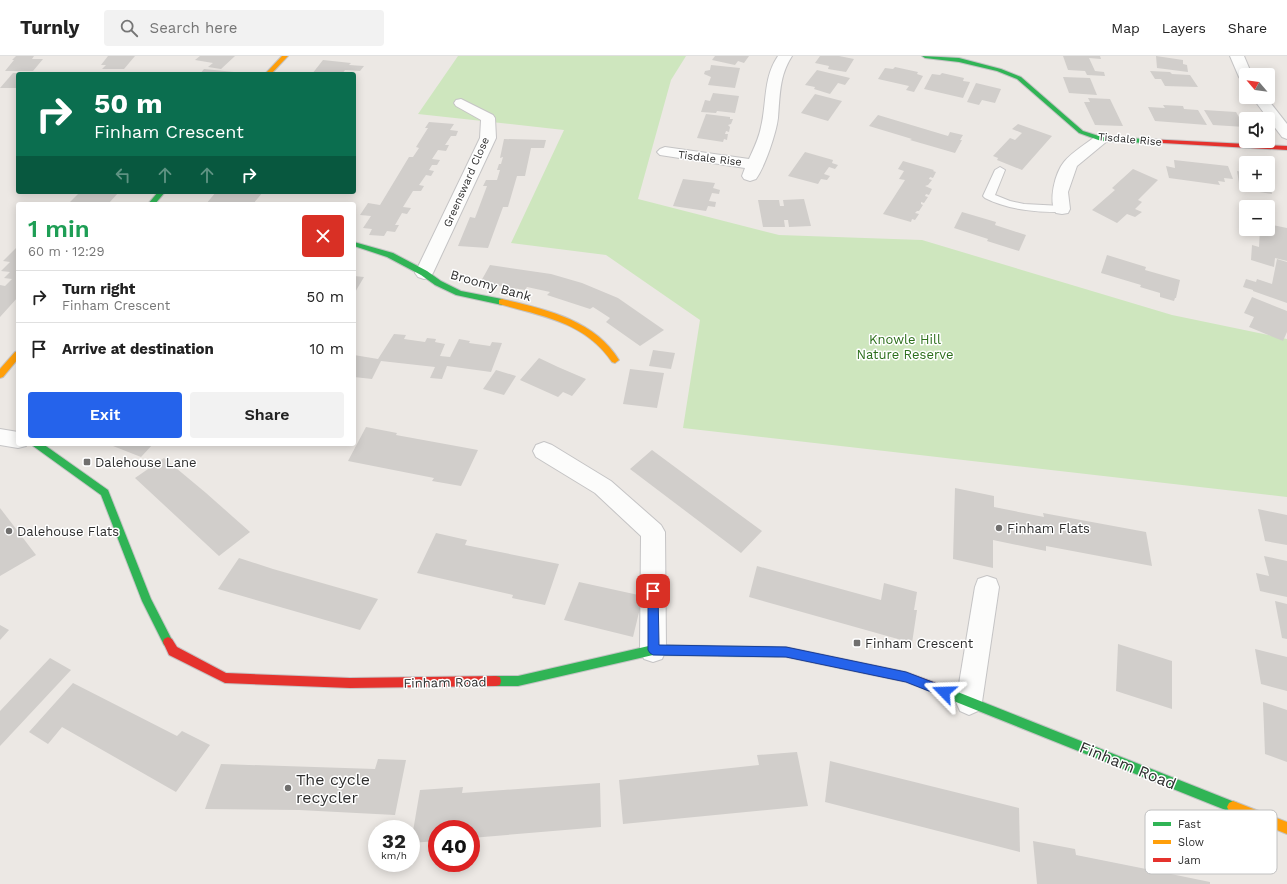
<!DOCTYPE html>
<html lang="en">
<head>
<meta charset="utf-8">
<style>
  :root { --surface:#fff; --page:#f2f2f2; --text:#222; --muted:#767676; --line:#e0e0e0; --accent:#2563eb }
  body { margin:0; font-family:"Work Sans",sans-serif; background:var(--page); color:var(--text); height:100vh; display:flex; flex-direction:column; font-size:15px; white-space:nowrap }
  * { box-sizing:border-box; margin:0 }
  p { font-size:13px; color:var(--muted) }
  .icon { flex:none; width:22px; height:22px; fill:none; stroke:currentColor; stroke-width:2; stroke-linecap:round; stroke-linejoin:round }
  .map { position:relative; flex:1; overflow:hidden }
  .sheet { position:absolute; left:16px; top:146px; width:340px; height:244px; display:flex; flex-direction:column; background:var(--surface); border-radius:4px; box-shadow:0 2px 10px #0003 }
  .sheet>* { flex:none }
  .banner { position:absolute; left:16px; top:16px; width:340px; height:122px; border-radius:4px; box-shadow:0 2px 10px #0003; background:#0b6e4f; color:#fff; overflow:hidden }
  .needle { width:26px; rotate:299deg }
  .buttons { position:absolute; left:1239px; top:12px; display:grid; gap:8px }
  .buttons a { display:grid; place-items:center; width:36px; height:36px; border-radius:4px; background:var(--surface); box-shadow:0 2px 10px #0003; font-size:20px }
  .speed { position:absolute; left:368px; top:764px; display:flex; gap:8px; font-size:20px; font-weight:700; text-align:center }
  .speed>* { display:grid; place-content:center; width:52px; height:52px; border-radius:50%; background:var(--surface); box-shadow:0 2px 10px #0003; line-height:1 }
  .speed small { font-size:10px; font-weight:400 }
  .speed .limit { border:6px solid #d22; background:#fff; color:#111 }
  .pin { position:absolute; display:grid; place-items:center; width:34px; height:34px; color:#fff; margin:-17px; border-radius:8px; box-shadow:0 2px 6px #0006 }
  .me { position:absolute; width:44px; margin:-22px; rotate:292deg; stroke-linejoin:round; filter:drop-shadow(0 0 3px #0008) }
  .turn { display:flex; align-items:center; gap:14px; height:84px; padding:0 12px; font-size:18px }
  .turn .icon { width:52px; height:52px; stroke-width:2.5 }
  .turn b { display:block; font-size:28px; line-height:34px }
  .lanes { display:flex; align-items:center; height:38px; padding:0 12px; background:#0003; justify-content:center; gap:20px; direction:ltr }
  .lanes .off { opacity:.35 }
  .round { display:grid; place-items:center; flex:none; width:42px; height:42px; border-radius:4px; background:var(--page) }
  .headline { display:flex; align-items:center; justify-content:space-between; height:68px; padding:0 12px }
  h1 { font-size:24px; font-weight:600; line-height:30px; color:#1e9e55 }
  .action { display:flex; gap:8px; margin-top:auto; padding:8px 12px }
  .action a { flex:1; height:46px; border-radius:4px; background:var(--accent); color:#fff; font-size:16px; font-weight:600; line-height:46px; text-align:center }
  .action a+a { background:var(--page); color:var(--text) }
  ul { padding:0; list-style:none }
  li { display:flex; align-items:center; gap:12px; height:52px; padding:0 12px; border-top:1px solid var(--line) }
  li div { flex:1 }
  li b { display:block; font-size:15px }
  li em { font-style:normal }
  header { display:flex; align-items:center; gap:24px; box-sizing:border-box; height:56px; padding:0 20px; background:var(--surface); border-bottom:1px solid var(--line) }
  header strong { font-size:19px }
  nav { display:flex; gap:22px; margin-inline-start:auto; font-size:14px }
  .search { width:280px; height:36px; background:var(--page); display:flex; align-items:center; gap:10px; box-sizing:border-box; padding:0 14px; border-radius:4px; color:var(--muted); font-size:15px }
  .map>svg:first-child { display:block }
  .green { fill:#cee6be }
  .building { fill:#d1cecb }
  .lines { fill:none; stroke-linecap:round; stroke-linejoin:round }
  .lane-casing { stroke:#c5c4c5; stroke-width:2 }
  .street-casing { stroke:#c5c4c5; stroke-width:2 }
  .fast-casing { stroke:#c5c4c5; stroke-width:2 }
  .slow-casing { stroke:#c5c4c5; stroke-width:2 }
  .jam-casing { stroke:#c5c4c5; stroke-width:2 }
  .lane { fill:#fcfcfb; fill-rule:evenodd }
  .street { fill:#fcfcfb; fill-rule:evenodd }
  .fast { fill:#30b455; fill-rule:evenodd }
  .slow { fill:#ff9f0a; fill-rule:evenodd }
  .jam { fill:#e5322d; fill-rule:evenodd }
  .route { fill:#2563eb; stroke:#184099 }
  .poi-dot { fill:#706f6e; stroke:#fff; stroke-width:1.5 }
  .labels { text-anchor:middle; stroke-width:3; stroke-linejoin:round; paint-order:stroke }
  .far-street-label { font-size:11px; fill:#2e2e2e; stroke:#fff }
  .street-label { font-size:13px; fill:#2e2e2e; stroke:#fff }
  .park-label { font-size:13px; fill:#2c6e1b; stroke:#fff }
  .poi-label { font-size:13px; fill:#2e2e2e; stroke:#fff; text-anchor:start }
  .near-street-label { font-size:16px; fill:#2e2e2e; stroke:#fff }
  .near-poi-label { font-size:16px; fill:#2e2e2e; stroke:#fff; text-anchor:start }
  .key { fill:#fff; stroke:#c0c0c0; stroke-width:1 }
  .key-label { font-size:11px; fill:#2e2e2e }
</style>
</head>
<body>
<header>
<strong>Turnly</strong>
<div class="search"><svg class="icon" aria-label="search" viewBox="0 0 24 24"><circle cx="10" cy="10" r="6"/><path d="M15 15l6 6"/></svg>Search here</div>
<nav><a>Map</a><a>Layers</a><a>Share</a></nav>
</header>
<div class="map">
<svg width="1287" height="828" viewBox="0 0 1287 828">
  <rect width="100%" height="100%" fill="#ece8e4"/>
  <!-- green -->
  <path class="green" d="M458,0H686L671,24L638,143L779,179L922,184L1172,259L1287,283V441L683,372L700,264L606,199L511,187L564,74L418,58Z"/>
  <!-- building -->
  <g class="building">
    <path d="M16,0H34L32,3H43L33,15H5L14,4H12Z"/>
    <path d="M108,0H135L124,13H102L106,9H101Z"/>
    <path d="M200,0H235L221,13L208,11L213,7L195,4Z"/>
    <path d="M715,0H749L744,7L738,5L735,9L712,4Z"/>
    <path d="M820,0H839L854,3L846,16L828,13L829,10L815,7Z"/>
    <path d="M1063,0H1100L1101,3L1089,2L1095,15L1104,16L1105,20L1087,19L1085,15L1068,14Z"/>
    <path d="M1156,0L1183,4V8L1187,9L1188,16L1157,12Z"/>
    <path d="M323,4L351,7L349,9L364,10L360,15L345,14L342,18H312Z"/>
    <path d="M711,9L740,12L735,32L708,29L711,21L704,18L705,15L710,14Z"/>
    <path d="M895,11L918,16L917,18L923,20L914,36L906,34L909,30L878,23L885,12L893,13Z"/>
    <path d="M204,13L234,16L233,18H200Z"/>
    <path d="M817,14L850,22L845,29L838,27L830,38L814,33L815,31L805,29Z"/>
    <path d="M1150,15L1170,16L1172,18L1190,19L1198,31L1165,30L1161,23H1155Z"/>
    <path d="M97,16H121L119,18H95Z"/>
    <path d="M13,17H18V32H0Z"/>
    <path d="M942,17L964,22L963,25L970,26L963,42L924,33L932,18L940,19Z"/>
    <path d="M1063,21L1090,22L1097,39L1069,37Z"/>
    <path d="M976,27L1001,33L995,47L982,44L979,49L967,46Z"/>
    <path d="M713,37L739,40L735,57L717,55L716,57L701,56L705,44L710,45Z"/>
    <path d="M815,38L842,45L828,65L801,57Z"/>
    <path d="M1088,42L1110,43L1123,70L1095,69L1084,46H1090Z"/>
    <path d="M1163,49L1183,50L1184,53L1198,54L1207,69L1155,65L1148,51L1165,52Z"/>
    <path d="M1204,54L1236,56L1245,71L1213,69Z"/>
    <path d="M706,58L730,61V63H733L731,68L728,69L730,71L729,76L726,75L725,78H728L727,84L724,83L723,86L697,82Z"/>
    <path d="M878,59L948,80L950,76L963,79L960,84H962L955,97L910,84L912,83L869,70Z"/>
    <path d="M429,66L454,68L450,74L458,75L456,80H451L445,89H449L446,95L438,94L432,103L440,104L437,109H432L429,114L434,115L431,120L426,119L419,129L424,130L421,135H413L403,151L411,152L407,158L402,157L395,169H399L395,176L387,175L384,180L369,179L372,173L363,172L371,160L360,159L368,147L380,149L409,101H413L419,92L416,91L428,72H425Z"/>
    <path d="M1018,68L1052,80L1022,114L997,104L998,102L993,100L1010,82L1015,84L1022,77L1012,73Z"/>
    <path d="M504,83L546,84L544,92H531L525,120H517L508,151H503L488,192L458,190L470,161L475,162L487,130H483L486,124H497L500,114H497L499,108H501L503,101L500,102Z"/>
    <path d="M805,96L833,104L832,107L838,109L835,113L829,111L824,118L830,120L827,124L821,123L818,128L788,120Z"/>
    <path d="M1174,104L1228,110L1233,123L1224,122L1225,126L1218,125L1220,129L1169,122L1166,110L1175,112Z"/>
    <path d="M903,105L934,114L933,115L936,116L933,122L930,121L929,123L932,124L928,129L925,130L932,133L929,139L926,138L925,140L928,141L924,147L921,146V148L923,149L919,155H917L915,157L919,158L915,164L912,163L911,166L883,158L905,124L899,123L904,115L898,113Z"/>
    <path d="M1133,113L1158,124L1138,144L1142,146L1135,153L1142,156L1135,161L1127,158L1117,167L1092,154L1115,134L1112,132Z"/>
    <path d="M1237,115L1246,117V129H1268L1269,123L1272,138L1240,133Z"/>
    <path d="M683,123L715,127L713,132L720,134L719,138L712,137L709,145L716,146L715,151L708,150L706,155L673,150Z"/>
    <path d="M80,136H119L108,148H68Z"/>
    <path d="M216,136H263L253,148H206Z"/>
    <path d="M804,143L811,170L789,171L788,164H784L785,171H763L758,144H779L780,150H784L783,144Z"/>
    <path d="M962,156L996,166L995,169L1026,179L1019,195L987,185L988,183L954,172Z"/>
    <path d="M1268,168L1287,172V205L1275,202L1274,211L1251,204L1252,189L1259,191L1260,173H1268Z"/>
    <path d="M18,190V241L0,261V229L5,230L12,223L4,222L10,216L1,215L10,206L3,205Z"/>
    <path d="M1107,199L1146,211L1145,214L1180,224L1176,242H1175L1174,245L1160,241V237L1140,231L1141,229L1101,217Z"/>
    <path d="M1277,203L1287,206V247L1253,235V234L1243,231L1246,223L1256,226L1257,223L1272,228Z"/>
    <path d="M490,209L551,218L582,227L618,242L664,274L640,290L606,266L610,262L593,251L590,253L547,239L550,236L527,231L525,234L480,227Z"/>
    <path d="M354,220L364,221L354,238Z"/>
    <path d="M1252,241L1287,255V276L1283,285L1249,271L1254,261L1244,257Z"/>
    <path d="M394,278L406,279L404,283L425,286L427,282L436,283L435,286L445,288L440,300L450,301L459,283L470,285L469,287L490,290L492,286L502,287L491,316L447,310L442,323L430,322L435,311L381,305L372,323L354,321V299L378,303Z"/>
    <path d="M653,294L675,297L671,313L649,310Z"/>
    <path d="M539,302L558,311L586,323L572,340L563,336L558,341L520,324Z"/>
    <path d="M630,313L664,317L657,352L623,348Z"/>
    <path d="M496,314L516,320L504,339L483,333Z"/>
    <path d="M366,371L397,377L396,379L478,394L461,430L432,425L434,422L348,405Z"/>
    <path d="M116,388H153L141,401L113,390Z"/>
    <path d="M652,394L706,434L762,475L741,497L630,413Z"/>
    <path d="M164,402L206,437L250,476L219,500L135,422Z"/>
    <path d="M955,432L994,440V451L1044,461L1043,457L1146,476L1152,510L1046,490V495L993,484V512L953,503Z"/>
    <path d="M0,452L36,499L0,520Z"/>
    <path d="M1258,453L1287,459V489L1265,485Z"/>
    <path d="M436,477L467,484L465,489L559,508L545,549L512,542L513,539L417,517Z"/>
    <path d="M1264,500L1287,505V541L1260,535L1256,517L1269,520Z"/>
    <path d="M239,502L273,513L378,543L360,574L218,533Z"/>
    <path d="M757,510L881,544L884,527L917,536L914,554H917L912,587L749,541Z"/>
    <path d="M579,526L643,540L633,581L564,564Z"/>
    <path d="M1275,545L1287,548V583L1282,582Z"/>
    <path d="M0,569L9,574L0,584Z"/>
    <path d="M1118,588L1172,605V653L1116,635Z"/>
    <path d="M1255,593L1287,601V635L1261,628Z"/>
    <path d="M50,602L71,614L0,690V655Z"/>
    <path d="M73,627L177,680L182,675L210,689L176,736L62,671L48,688L29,676Z"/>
    <path d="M1263,646L1287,654V706L1265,698Z"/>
    <path d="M797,696L808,750L623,768L619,724L759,709L757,699Z"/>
    <path d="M378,703L406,704L395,759L299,754L205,753L221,708L375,713Z"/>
    <path d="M830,705L1019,752L1020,796L825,746Z"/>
    <path d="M600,727L601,771L471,782V773H437V785L411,787L420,734L463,731L462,737Z"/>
    <path d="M1033,785L1075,793L1076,799L1166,817L1210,826V828H1037Z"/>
  </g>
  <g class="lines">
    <!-- lane casing -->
    <g class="lane-casing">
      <path id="lane" d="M1000,111L1005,114L995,139L1010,145L1024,148L1062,150L1066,151L1068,153L1066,155L1062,156C1035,156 1009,154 985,142L983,140L995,114Z"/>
    </g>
    <!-- street casing -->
    <g class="street-casing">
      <g id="street">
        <path d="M778,0H792C779,20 780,40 778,62C776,78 765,110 756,123L750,125L744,123L742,120L745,112L660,99L657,96L660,93L665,91L749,103C754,92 759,82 761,71C767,46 763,22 778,0Z"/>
        <path d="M1230,0H1244L1252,19H1246V25L1241,24L1239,21Z"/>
        <path d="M1252,41H1266L1287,68V83L1282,81Z"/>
        <path d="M461,43L493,59L495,62L496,82L433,217L430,221L424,223L418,221L415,217L480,82L481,64L456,50L454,47L456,44Z"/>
        <path d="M1101,78L1106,80L1109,83L1106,86L1077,110L1068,136L1070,153L1068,157L1062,158L1056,157C1048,145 1055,117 1064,106C1072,96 1086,88 1096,80Z"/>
        <path d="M0,373L18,376V388H27L26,390L18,392L0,389Z"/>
        <path d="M544,386L552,389L611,425L661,469L665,476L666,594L662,603L653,606L644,603L640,594L641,480L595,437L536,401L533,395L536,389Z"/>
        <path d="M987,520L996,523L999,531L982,646L978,655L969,659L960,655L956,646L975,531L978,523Z"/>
      </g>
    </g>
    <!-- fast casing -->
    <g class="fast-casing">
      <g id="fast">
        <path d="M922,0L959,2L1001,13L1021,21L1083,75L1102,81L1147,83L1150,85L1147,87L1101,85L1079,77L1017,23L997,15L959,6L925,2Z"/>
        <path d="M158,136H165L155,148H148Z"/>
        <path d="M354,186L393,197L427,215L441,225L461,235L502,243L506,246L502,249L456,239L435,229L421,219L387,201L354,190Z"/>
        <path d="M32,388H43L108,434L151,543L173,586L172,589L168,591L164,589L142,545L101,439L33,390Z"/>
        <path d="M653,589L778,591L782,592L783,596L782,600L778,601L653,599L518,630H496L492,629L491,625L492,621L496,620H518Z"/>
        <path d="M935,627L1237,747L1239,751L1237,755L1233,757L931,636L930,632L931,628Z"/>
      </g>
    </g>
    <!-- slow casing -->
    <g class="slow-casing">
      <g id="slow">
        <path d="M282,0H288L271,18H265Z"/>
        <path d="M502,243C545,253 595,264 619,304L615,307L612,306C585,266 542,260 499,248V244Z"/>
        <path d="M18,295V303L3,321L0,322V313L15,296Z"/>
        <path d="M1233,745L1287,766V778L1229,755L1227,751L1229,747Z"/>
      </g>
    </g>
    <!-- jam casing -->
    <g class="jam-casing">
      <g id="jam">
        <path d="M1147,83L1287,90V94L1145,86V84Z"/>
        <path d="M168,581L172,583L177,591L226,617L350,622L496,620L500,621L501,625L500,629L496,630L350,632L225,627L169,599L163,586L164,583Z"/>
        <path d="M778,591H786L906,616L939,628L940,632L939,636L935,637L906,626L786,601L774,600L773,596L774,592Z"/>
      </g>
    </g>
    <!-- lane -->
    <use href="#lane" class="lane"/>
    <!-- street -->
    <use href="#street" class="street"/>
    <!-- fast -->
    <use href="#fast" class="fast"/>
    <!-- slow -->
    <use href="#slow" class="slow"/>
    <!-- jam -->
    <use href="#jam" class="jam"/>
  </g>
  <!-- route -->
  <path class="route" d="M653,530L657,531L658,535L659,589L786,591L906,616L948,632L949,636L948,640L944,641L906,626L786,601L653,599L650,597L648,594V535L650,531Z"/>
  <!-- markers -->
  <g class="poi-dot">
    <rect x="83" y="402" width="8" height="8" rx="2"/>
    <circle cx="999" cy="472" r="4"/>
    <circle cx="9" cy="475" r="4"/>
    <rect x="853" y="583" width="8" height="8" rx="2"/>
    <circle cx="288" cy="732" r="4"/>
  </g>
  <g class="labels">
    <!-- far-street labels -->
    <g class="far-street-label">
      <text transform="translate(1130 83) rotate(5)" y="4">Tisdale Rise</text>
      <text transform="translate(710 102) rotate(7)" y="4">Tisdale Rise</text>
      <text transform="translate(466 126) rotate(-66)" y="4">Greensward Close</text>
    </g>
    <!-- street labels -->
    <g class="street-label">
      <text transform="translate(491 229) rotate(16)" y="5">Broomy Bank</text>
      <text transform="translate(445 626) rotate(-1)" y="5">Finham Road</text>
    </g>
    <!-- park labels -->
    <g class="park-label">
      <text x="905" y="288">Knowle Hill<tspan x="905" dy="15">Nature Reserve</tspan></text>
    </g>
    <!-- poi labels -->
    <g class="poi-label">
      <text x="95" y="411">Dalehouse Lane</text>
      <text x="1007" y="477">Finham Flats</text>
      <text x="17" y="480">Dalehouse Flats</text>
      <text x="865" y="592">Finham Crescent</text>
    </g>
    <!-- near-street labels -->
    <g class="near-street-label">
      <text transform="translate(1128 709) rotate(22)" y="6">Finham Road</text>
    </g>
    <!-- near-poi labels -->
    <g class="near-poi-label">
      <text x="296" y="729">The cycle<tspan x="296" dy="18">recycler</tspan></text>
    </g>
  </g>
  <!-- legend -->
  <rect x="1145" y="754" width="132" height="64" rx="6" class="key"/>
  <rect x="1153" y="766" width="18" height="4" fill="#30b455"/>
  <rect x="1153" y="784" width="18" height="4" fill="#ff9f0a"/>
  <rect x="1153" y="802" width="18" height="4" fill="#e5322d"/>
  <g class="key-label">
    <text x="1178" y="772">Fast</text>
    <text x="1178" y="790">Slow</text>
    <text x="1178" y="808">Jam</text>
  </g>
</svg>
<div class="buttons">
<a><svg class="needle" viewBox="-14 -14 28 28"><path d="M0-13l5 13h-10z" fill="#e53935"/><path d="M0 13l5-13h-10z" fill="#767676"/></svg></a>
<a><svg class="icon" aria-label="sound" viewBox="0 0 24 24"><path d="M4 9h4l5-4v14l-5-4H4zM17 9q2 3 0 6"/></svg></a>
<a>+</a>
<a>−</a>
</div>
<div class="speed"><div>32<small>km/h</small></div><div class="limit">40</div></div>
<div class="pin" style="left:653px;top:535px;background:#d93025"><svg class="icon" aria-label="arrive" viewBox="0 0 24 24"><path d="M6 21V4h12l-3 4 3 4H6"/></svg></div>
<svg class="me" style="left:944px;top:636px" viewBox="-20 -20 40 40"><path d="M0-17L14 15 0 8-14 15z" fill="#2563eb" stroke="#fff" stroke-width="4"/></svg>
<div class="banner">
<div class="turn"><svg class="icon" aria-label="right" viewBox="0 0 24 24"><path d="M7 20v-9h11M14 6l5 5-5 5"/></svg><div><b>50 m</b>Finham Crescent</div></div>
<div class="lanes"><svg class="icon off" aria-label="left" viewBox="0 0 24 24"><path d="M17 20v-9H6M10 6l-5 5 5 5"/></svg><svg class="icon off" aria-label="ahead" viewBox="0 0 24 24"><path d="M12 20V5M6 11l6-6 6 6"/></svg><svg class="icon off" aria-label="ahead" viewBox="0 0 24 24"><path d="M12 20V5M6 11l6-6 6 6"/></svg><svg class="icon" aria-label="right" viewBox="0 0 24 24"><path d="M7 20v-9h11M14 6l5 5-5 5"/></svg></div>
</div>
<section class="sheet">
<div class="headline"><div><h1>1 min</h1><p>60 m · 12:29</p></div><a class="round" style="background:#d93025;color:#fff"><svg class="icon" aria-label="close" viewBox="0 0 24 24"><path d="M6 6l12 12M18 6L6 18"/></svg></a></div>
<ul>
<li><svg class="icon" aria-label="right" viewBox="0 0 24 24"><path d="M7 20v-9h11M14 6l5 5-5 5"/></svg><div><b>Turn right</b><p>Finham Crescent</p></div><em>50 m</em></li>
<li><svg class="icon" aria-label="arrive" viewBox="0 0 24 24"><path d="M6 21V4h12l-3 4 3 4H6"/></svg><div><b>Arrive at destination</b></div><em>10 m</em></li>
</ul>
<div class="action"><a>Exit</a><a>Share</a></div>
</section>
</div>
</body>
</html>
